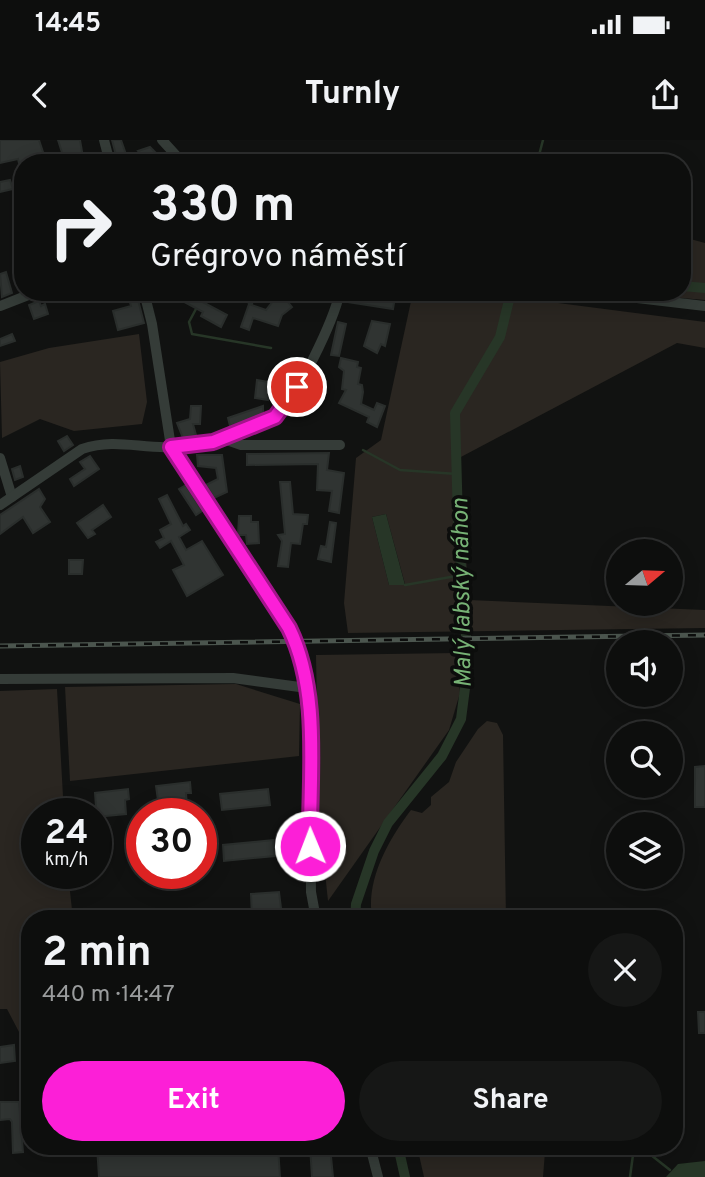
<!DOCTYPE html>
<html lang="en">
<head>
<meta charset="utf-8">
<style>
  :root { --surface:#0d0e0d; --page:#161716; --text:#f1f3f6; --muted:#9a9c9d; --line:#2d2e2e; --accent:#fc1fd7 }
  body { margin:0; font-family:Overpass,sans-serif; background:var(--page); color:var(--text); height:100vh; display:flex; flex-direction:column; font-size:26px; white-space:nowrap }
  * { box-sizing:border-box; margin:0 }
  p { font-size:23px; color:var(--muted) }
  .icon { flex:none; width:38px; height:38px; fill:none; stroke:currentColor; stroke-width:2; stroke-linecap:round; stroke-linejoin:round }
  .map { position:relative; flex:1; overflow:hidden }
  .sheet { position:absolute; left:21px; top:770px; width:662px; height:245px; display:flex; flex-direction:column; background:var(--surface); border-radius:28px; box-shadow:0 4px 18px #0003,0 0 0 2px var(--line) }
  .sheet>* { flex:none }
  .guide { position:absolute; left:14px; top:14px; width:677px; height:147px; border-radius:28px; box-shadow:0 4px 18px #0003,0 0 0 2px var(--line); background:#0d0e0d; color:var(--text); overflow:hidden }
  .needle { width:46px; rotate:71deg }
  .fabs { position:absolute; left:606px; top:399px; display:grid; gap:14px }
  .fabs a { display:grid; place-items:center; width:77px; height:77px; border-radius:50%; background:var(--surface); box-shadow:0 4px 18px #0003,0 0 0 2px var(--line); font-size:35px }
  .speed { position:absolute; left:21px; top:658px; display:flex; gap:14px; font-size:35px; font-weight:700; text-align:center }
  .speed>* { display:grid; place-content:center; width:91px; height:91px; border-radius:50%; background:var(--surface); box-shadow:0 4px 18px #0003,0 0 0 2px var(--line); line-height:1 }
  .speed small { font-size:18px; font-weight:400 }
  .speed .limit { border:10px solid #d22; background:#fff; color:#111 }
  .pin { position:absolute; display:grid; place-items:center; width:60px; height:60px; color:#fff; margin:-30px; border:4px solid #fff; border-radius:50%; box-shadow:0 2px 7px #0007 }
  .me { position:absolute; width:77px; margin:-38px; rotate:359deg; stroke-linejoin:round; filter:drop-shadow(0 0 5px #0008) }
  .turn { display:flex; align-items:center; gap:24px; height:147px; padding:0 21px; font-size:32px }
  .turn .icon { width:91px; height:91px; stroke-width:2.5 }
  .turn b { display:block; font-size:49px; line-height:60px }
  .round { display:grid; place-items:center; flex:none; width:74px; height:74px; border-radius:37px; background:var(--page) }
  .head { display:flex; align-items:center; justify-content:space-between; height:119px; padding:0 21px }
  h1 { font-size:42px; font-weight:700; line-height:52px }
  .primary-button { display:flex; gap:14px; margin-top:auto; padding:14px 21px }
  .primary-button a { flex:1; height:80px; border-radius:42px; background:var(--accent); color:#fff; font-size:28px; font-weight:700; line-height:80px; text-align:center }
  .primary-button a+a { background:var(--page); color:var(--text) }
  .status { display:flex; justify-content:space-between; align-items:center; height:49px; padding:0 35px; background:var(--surface); direction:ltr }
  .status svg { height:19px; fill:currentColor }
  header { display:flex; justify-content:space-between; align-items:center; height:91px; padding:0 21px; background:var(--surface); font-size:32px; font-weight:700 }
  .map>svg:first-child { display:block }
  .green { fill:#2a2621; fill-rule:evenodd }
  .water { fill:#273627 }
  .lines { fill:none; stroke-linecap:round; stroke-linejoin:round }
  .stream { stroke:#273627; stroke-width:2.5 }
  .canal { stroke:#273627; stroke-width:10 }
  .building { fill:#303432; stroke:#2a2e2c; stroke-width:2 }
  .minor { stroke:#353c38; stroke-width:10 }
  .rail-casing { stroke:#4b554e; stroke-width:5 }
  .rail { stroke:#0c0d0c; stroke-width:2.5; stroke-dasharray:8; stroke-linecap:butt }
  .route-casing { stroke:#a4148c; stroke-width:18 }
  .route { stroke:#fc1fd7; stroke-width:12 }
  .labels { text-anchor:middle; stroke-width:7; stroke-linejoin:round; paint-order:stroke }
  .water-label { font-size:24px; font-style:italic; fill:#77b275; stroke:#0c0d0c }
</style>
</head>
<body>
<div class="status"><b>14:45</b><svg viewBox="0 0 49 12"><path d="M0 12V9h3v3zM5 12V6h3v6zM10 12V3h3v9zM15 12V0h3v12zM26 1h20v11H26zM47 4h2v5h-2z"/></svg></div>
<header><svg class="icon" aria-label="back" viewBox="0 0 24 24"><path d="M15 5l-7 7 7 7"/></svg>Turnly<svg class="icon" aria-label="share" viewBox="0 0 24 24"><path d="M12 15V3M7 8l5-5 5 5M5 13v7h14v-7"/></svg></header>
<div class="map">
<svg width="705" height="1037" viewBox="0 0 705 1037">
  <rect width="100%" height="100%" fill="#111211"/>
  <!-- green -->
  <g class="green">
    <path d="M683,97L705,103V160L611,152H682Z"/>
    <path d="M413,152H474L705,182V208L677,203L459,318L469,460L705,470V488L348,493L344,463L356,318L381,300ZM386,374L405,444L389,445L372,377Z"/>
    <path d="M139,194L147,262L142,284L74,291L40,279L2,298L0,222L49,208Z"/>
    <path d="M457,513L460,553L449,590L328,761L319,676L316,515Z"/>
    <path d="M236,544L300,564L299,616L70,641L65,547Z"/>
    <path d="M57,549L64,674H37V733H68L73,779H30V913L7,869H0V551Z"/>
    <path d="M487,581L497,583L503,595L506,779H372C366,740 387,702 411,670L422,673L431,665V657L449,642L456,622L478,589Z"/>
    <path d="M417,1006L545,1012L543,1037H424Z"/>
  </g>
  <!-- water -->
  <g class="water">
    <path d="M386,374L405,445H389L372,377Z"/>
    <path d="M705,1021V1037H666L678,1024Z"/>
  </g>
  <g class="lines">
    <!-- stream -->
    <g class="stream">
      <path d="M537,23L543,0"/>
      <path d="M200,162L205,152"/>
      <path d="M197,167L189,182L192,194L271,208"/>
      <path d="M363,310L400,330L457,334"/>
      <path d="M405,445L462,435"/>
      <path d="M630,1037L633,1015H651L670,1030"/>
    </g>
    <!-- canal -->
    <g class="canal">
      <path d="M682,146L705,148"/>
      <path d="M355,779L356,764L374,711L388,683L442,616L461,579L468,525L458,382L455,273L500,197L511,152"/>
      <path d="M398,1006L405,1037"/>
    </g>
  </g>
  <!-- building -->
  <g class="building">
    <path d="M0,0H39L44,15L27,20L28,23H19L18,19L0,23Z"/>
    <path d="M58,0H80L83,17L65,22Z"/>
    <path d="M112,0H121L129,23H118Z"/>
    <path d="M150,7L166,23H150L138,11Z"/>
    <path d="M100,15L102,23H79V20Z"/>
    <path d="M10,40L13,49L0,52V42Z"/>
    <path d="M6,132L12,153L2,157L0,134Z"/>
    <path d="M127,152H136L144,183L118,190L113,171L131,166Z"/>
    <path d="M166,152H184L227,175L221,187L201,176L203,172Z"/>
    <path d="M241,152L254,157L252,164L223,153Z"/>
    <path d="M280,152L292,167L282,175L278,186L253,178L249,190L241,187L249,164L266,170Z"/>
    <path d="M349,152H373L395,157L393,169L347,162Z"/>
    <path d="M39,161L41,166L45,164L48,174L34,179L29,165Z"/>
    <path d="M372,181L390,184L385,206L381,204L377,213L364,206Z"/>
    <path d="M338,182L346,184L339,216L331,215Z"/>
    <path d="M12,194L15,201L0,206V199Z"/>
    <path d="M341,218L358,222L357,227L361,228L358,244L362,245L363,252L361,264L374,270L377,263L385,266L377,287L367,282L369,277L339,263L346,250L342,249L344,231L339,227Z"/>
    <path d="M257,240L269,242L268,260L255,258Z"/>
    <path d="M191,266H201L200,284H193L196,295L183,298L177,283L190,279Z"/>
    <path d="M263,266V275L230,286L228,278Z"/>
    <path d="M67,296L73,305L64,311L58,301Z"/>
    <path d="M329,313L327,330L344,333L339,373L329,371L332,351L317,350L318,324L247,325V314Z"/>
    <path d="M197,315H222L227,352L214,358L206,345L218,339L216,328L198,326Z"/>
    <path d="M90,316L99,329L74,346L70,339L85,329L80,322Z"/>
    <path d="M20,326L23,337L15,340L12,329Z"/>
    <path d="M280,342H290L293,374L308,375L307,384H303L300,404L291,403L288,427L278,426L282,401L278,395L285,394Z"/>
    <path d="M186,345L202,371L196,375L179,349Z"/>
    <path d="M39,349L45,359L40,367L50,382L33,393L23,377L0,394V375Z"/>
    <path d="M167,355L183,386L186,384L190,390L179,397L186,410L202,401L223,435L187,456L173,430L184,425L171,401L160,408L156,402L164,398L160,390L171,384L159,359Z"/>
    <path d="M103,365L111,377L92,390L95,394L88,398L77,383Z"/>
    <path d="M239,376H251V382H258L259,403L247,404L246,395H238Z"/>
    <path d="M330,382L336,383L331,422L318,419L321,406L326,407Z"/>
    <path d="M69,420H83L82,434H69Z"/>
    <path d="M705,626V667H695V627Z"/>
    <path d="M190,642L191,653H186L187,668L154,671L153,661L158,660L156,646Z"/>
    <path d="M128,649L129,659L125,660L126,674L96,677V674H80V669L96,667L95,653Z"/>
    <path d="M268,649L270,665L222,670L220,654Z"/>
    <path d="M273,700L275,716L224,721L223,705Z"/>
    <path d="M279,752L282,776L252,779L251,754Z"/>
    <path d="M698,872H705V893H699Z"/>
    <path d="M14,905L15,921L0,923V907Z"/>
    <path d="M0,962H19L23,1012L13,1013L12,982L10,979L0,980Z"/>
    <path d="M97,1006H278L280,1037H99Z"/>
    <path d="M310,1006H330L333,1037H312Z"/>
  </g>
  <g class="lines">
    <!-- minor -->
    <g class="minor">
      <path d="M104,0L110,23"/>
      <path d="M162,0L183,23"/>
      <path d="M144,152L152,184L171,307L289,488L302,522L309,567L311,752L316,779"/>
      <path d="M586,152L705,166"/>
      <path d="M0,166L36,152"/>
      <path d="M221,298L241,305H340"/>
      <path d="M0,318L12,357"/>
      <path d="M0,365L82,309C116,298 140,309 173,307C197,305 258,292 276,276C298,256 333,182 340,152"/>
      <path d="M0,539L233,538L307,548"/>
      <path d="M370,1006L378,1037"/>
    </g>
    <!-- rail casing -->
    <g class="rail-casing">
      <path id="rail" d="M0,506L705,495"/>
    </g>
    <!-- rail -->
    <use href="#rail" class="rail"/>
  </g>
  <g class="lines">
    <!-- route casing -->
    <g class="route-casing">
      <path id="route" d="M297,247L275,277L213,302L171,307L289,488C321,553 309,636 310,706"/>
    </g>
    <!-- route -->
    <use href="#route" class="route"/>
  </g>
  <g class="labels">
    <!-- water labels -->
    <g class="water-label">
      <text transform="translate(461 453) rotate(-91)" y="8">Malý labský náhon</text>
    </g>
  </g>
</svg>
<div class="fabs">
<a><svg class="needle" viewBox="-14 -14 28 28"><path d="M0-13l5 13h-10z" fill="#e53935"/><path d="M0 13l5-13h-10z" fill="#9a9c9d"/></svg></a>
<a><svg class="icon" aria-label="sound" viewBox="0 0 24 24"><path d="M4 9h4l5-4v14l-5-4H4zM17 9q2 3 0 6"/></svg></a>
<a><svg class="icon" aria-label="search" viewBox="0 0 24 24"><circle cx="10" cy="10" r="6"/><path d="M15 15l6 6"/></svg></a>
<a><svg class="icon" aria-label="layers" viewBox="0 0 24 24"><path d="M12 4l9 5-9 5-9-5zM3 14l9 5 9-5"/></svg></a>
</div>
<div class="speed"><div>24<small>km/h</small></div><div class="limit">30</div></div>
<div class="pin" style="left:297px;top:247px;background:#d93025"><svg class="icon" aria-label="arrive" viewBox="0 0 24 24"><path d="M6 21V4h12l-3 4 3 4H6"/></svg></div>
<svg class="me" style="left:310px;top:706px" viewBox="-20 -20 40 40"><circle r="17" fill="#fc1fd7" stroke="#fff" stroke-width="3"/><path d="M0-11L8 9 0 5-8 9z" fill="#fff"/></svg>
<div class="guide">
<div class="turn"><svg class="icon" aria-label="right" viewBox="0 0 24 24"><path d="M7 20v-9h11M14 6l5 5-5 5"/></svg><div><b>330 m</b>Grégrovo náměstí</div></div>
</div>
<section class="sheet">
<div class="head"><div><h1>2 min</h1><p>440 m · 14:47</p></div><a class="round"><svg class="icon" aria-label="close" viewBox="0 0 24 24"><path d="M6 6l12 12M18 6L6 18"/></svg></a></div>
<div class="primary-button"><a>Exit</a><a>Share</a></div>
</section>
</div>
</body>
</html>
